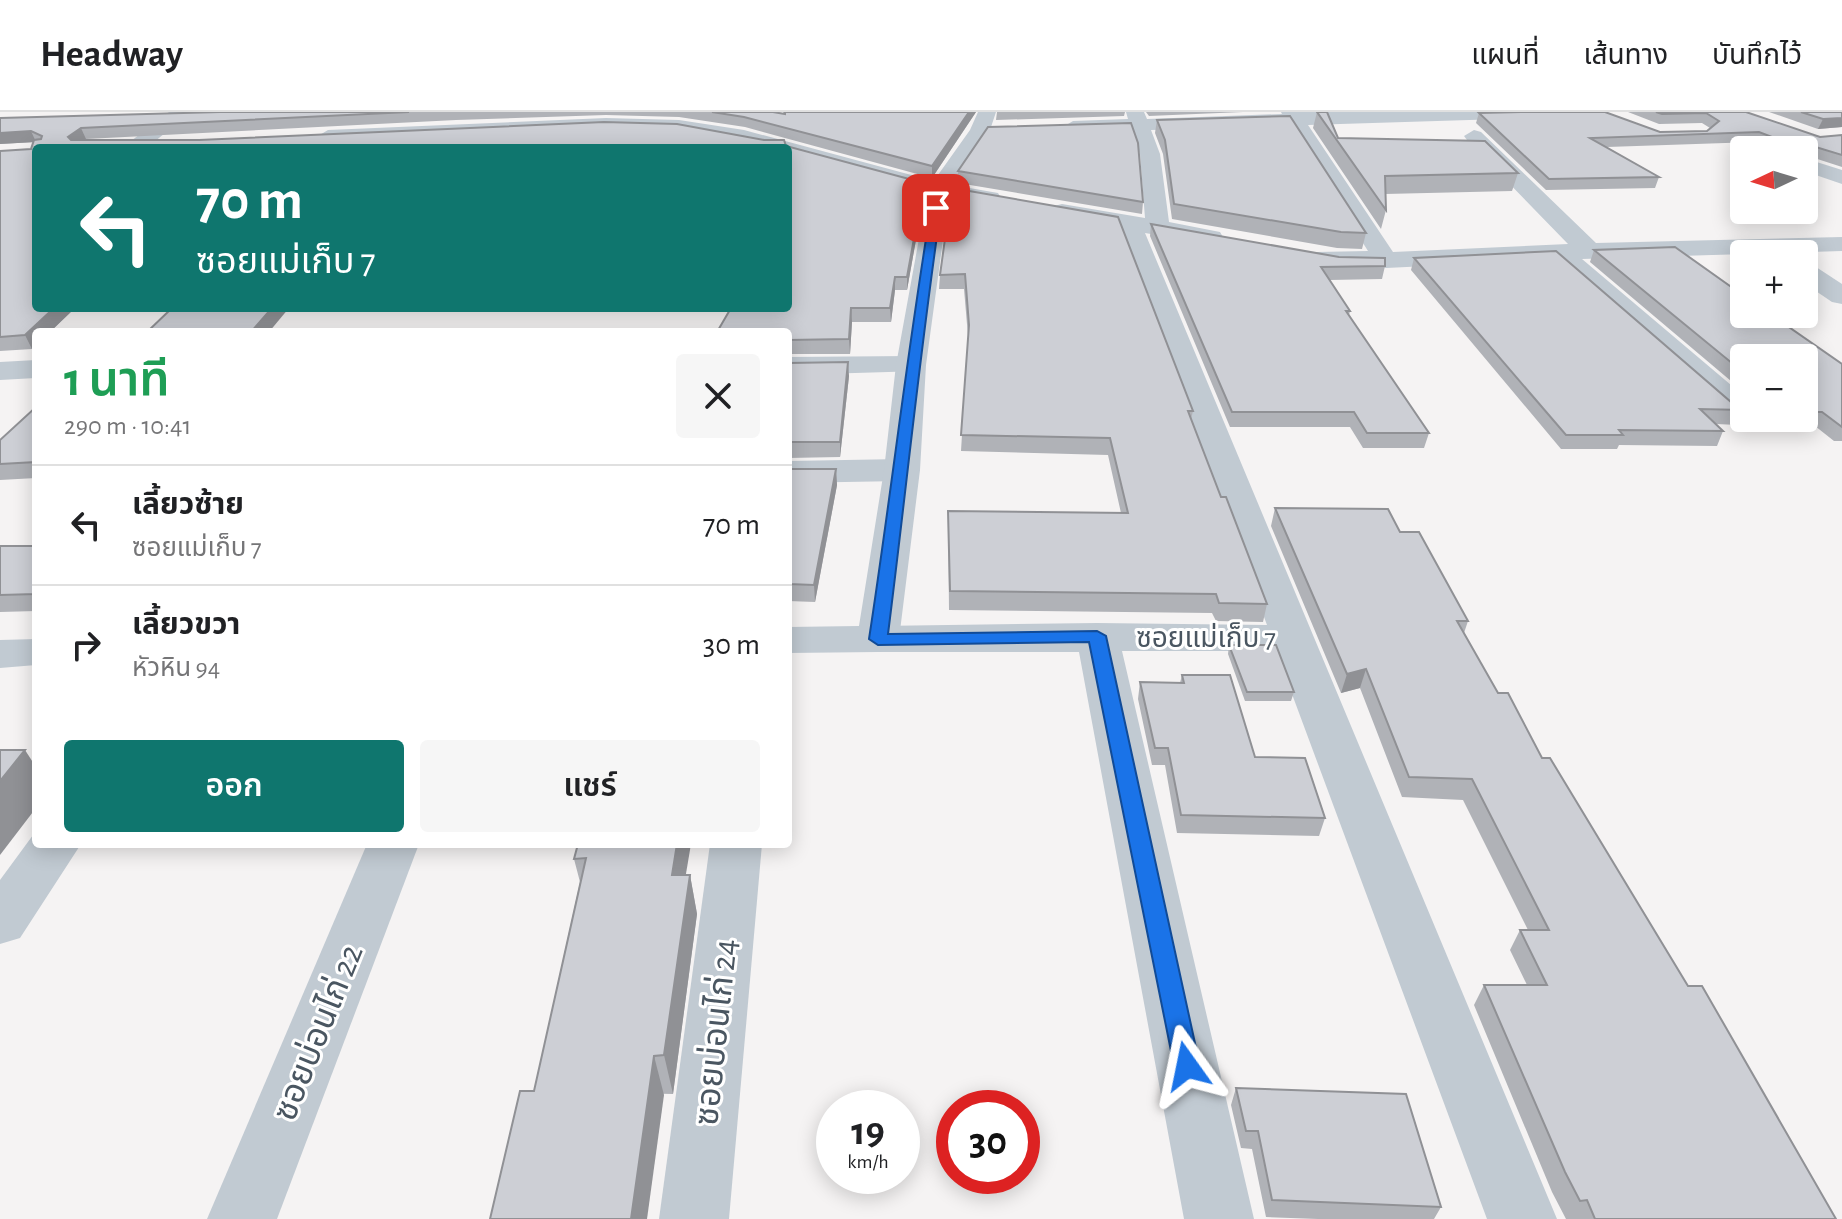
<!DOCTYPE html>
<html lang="th">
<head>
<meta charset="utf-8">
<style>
  :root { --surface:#fff; --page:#f6f6f6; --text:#202124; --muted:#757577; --line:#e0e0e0; --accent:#0f766e }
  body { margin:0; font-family:"Alegreya Sans","Noto Sans Thai",sans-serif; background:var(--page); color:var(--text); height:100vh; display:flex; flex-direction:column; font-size:30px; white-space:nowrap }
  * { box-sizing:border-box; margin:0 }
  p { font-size:26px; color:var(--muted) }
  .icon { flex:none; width:44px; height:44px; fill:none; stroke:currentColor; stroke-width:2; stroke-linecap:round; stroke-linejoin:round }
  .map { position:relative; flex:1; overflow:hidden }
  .side { position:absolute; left:32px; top:216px; width:760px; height:520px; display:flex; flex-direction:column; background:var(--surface); border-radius:8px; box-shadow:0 4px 20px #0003 }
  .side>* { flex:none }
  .guide { position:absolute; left:32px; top:32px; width:760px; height:168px; border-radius:8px; box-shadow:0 4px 20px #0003; background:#0f766e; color:#fff; overflow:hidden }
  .needle { width:52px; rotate:266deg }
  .buttons { position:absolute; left:1730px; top:24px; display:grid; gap:16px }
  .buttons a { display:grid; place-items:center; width:88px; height:88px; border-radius:8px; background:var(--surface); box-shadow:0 4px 20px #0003; font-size:40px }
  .speed { position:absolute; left:816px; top:978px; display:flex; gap:16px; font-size:40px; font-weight:700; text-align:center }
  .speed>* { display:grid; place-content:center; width:104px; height:104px; border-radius:50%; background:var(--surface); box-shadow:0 4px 20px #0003; line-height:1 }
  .speed small { font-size:20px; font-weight:400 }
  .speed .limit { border:12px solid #d22; background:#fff; color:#111 }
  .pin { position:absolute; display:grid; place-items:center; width:68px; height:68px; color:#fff; margin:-34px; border-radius:16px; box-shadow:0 4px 12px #0006 }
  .me { position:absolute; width:88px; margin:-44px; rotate:348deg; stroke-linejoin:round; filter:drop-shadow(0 0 6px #0008) }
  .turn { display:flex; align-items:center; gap:28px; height:168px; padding:0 32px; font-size:36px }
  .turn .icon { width:104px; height:104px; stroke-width:2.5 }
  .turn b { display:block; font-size:56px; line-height:68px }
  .round { display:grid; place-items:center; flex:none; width:84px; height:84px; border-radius:8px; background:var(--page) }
  .summary { display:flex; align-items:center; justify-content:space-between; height:136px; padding:0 32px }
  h1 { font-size:48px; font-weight:600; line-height:60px; color:#1e9e55 }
  .primary-button { display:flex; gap:16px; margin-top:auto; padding:16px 32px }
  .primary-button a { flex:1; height:92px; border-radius:8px; background:var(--accent); color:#fff; font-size:32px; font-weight:600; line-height:92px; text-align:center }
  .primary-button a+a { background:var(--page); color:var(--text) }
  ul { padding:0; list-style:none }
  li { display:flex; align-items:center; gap:24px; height:120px; padding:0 32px; border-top:2px solid var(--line) }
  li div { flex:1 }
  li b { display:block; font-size:30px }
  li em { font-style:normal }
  header { display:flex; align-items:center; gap:48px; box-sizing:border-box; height:112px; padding:0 40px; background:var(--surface); border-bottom:2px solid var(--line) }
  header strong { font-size:38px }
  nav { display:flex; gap:44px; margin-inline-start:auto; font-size:28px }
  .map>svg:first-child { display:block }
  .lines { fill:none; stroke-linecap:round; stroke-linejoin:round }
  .minor { fill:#c1cad2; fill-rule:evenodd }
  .tertiary { fill:#c1cad2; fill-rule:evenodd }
  .wall { fill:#b0b2b7 }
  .shaded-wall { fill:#909195 }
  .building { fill:#cdcfd5; stroke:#909195; stroke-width:2 }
  .route { fill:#1a73e8; stroke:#114b97; stroke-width:2 }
  .labels { text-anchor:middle; stroke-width:6; stroke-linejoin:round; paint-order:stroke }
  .street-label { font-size:28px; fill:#4a5661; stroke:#fff }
  .near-street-label { font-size:34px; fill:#4a5661; stroke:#fff }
</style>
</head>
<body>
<header>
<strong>Headway</strong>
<nav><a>แผนที่</a><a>เส้นทาง</a><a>บันทึกไว้</a></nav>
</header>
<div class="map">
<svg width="1842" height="1107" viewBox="0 0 1842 1107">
  <rect width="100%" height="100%" fill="#f5f3f3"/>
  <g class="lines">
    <!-- minor -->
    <g class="minor">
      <path d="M169,0H190L147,36H130L128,33L131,29Z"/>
      <path d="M1126,0H1144L1147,7L1282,2L1281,0H1544L1535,6L1308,13L1393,140L1568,132L1467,28L1464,24L1474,18L1481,20L1596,131L1842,125V139L1582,147L1744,284V306H1757L1744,311L1733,308L1553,148L1386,156L1317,150L1313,145L1317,140L1368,139L1289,14L1151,18L1160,42L1169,110L1220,120L1223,125L1220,130L1211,132L1145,121L1557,1107H1487L1276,539H1122L1254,1107H1184L1079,540H878L863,536L857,527L863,518L878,514L1097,511L1267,513L1119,116L1054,104L1050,99L1054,94L1062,92L1145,106L1140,42L1132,19L1073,21L1063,15L1073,9L1128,7Z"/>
      <path d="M606,6L679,8L744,18L941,71L998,81L1001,86L998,91L990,93L931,82L788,42V36H765L679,20L606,18L328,30L318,24L328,18Z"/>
      <path d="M1757,29L1772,34L1775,38H1749L1747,35L1750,31Z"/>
      <path d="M1804,46L1842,58V72L1804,59Z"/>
      <path d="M1804,151L1813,153L1842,172V192L1832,190L1804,171Z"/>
      <path d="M911,244L922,247L926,253L922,259L788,263V245Z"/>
      <path d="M36,248V266L0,268V250Z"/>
      <path d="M902,347L914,351L920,358L914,365L902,369L788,371V349Z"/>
      <path d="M36,719V732H81L20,826L0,832V768Z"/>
      <path d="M367,732H419L277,1107H207Z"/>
      <path d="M710,732H762L729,1107H659Z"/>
    </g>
    <!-- tertiary -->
    <g class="tertiary">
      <path d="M978,0H996L990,18L950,77L926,253L920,358L899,527L893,536L878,540L788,541V515L859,514L884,358L896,253L928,77L970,18Z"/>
      <path d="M36,527V553L0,556V528Z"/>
    </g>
  </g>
  <!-- wall -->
  <g class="wall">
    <path d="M220,0H773L783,1V0H976L932,66L745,15L679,5L606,3L456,8L86,27L84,28L786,34L924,71V83L907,178H895L891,210H852L850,242H788V36H36L75,196L50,220H36V234L32,237L0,239V39L31,37L34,30L0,32V6Z"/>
    <path d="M997,0H1125L1124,4L996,8Z"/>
    <path d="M1146,0H1243L1149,4Z"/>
    <path d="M1317,0L1338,26L1518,61L1512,79L1385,82L1386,98L1381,117L1313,16Z"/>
    <path d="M1628,0H1746L1820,25L1842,23V55L1805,43L1804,44V38H1775L1755,30L1607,35L1659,65L1655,76L1546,78L1476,11L1479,1L1660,20L1707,19L1710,16L1702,11L1659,12Z"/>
    <path d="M1769,0H1842V15L1818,17Z"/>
    <path d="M1157,8L1366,121L1362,137L1337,136L1172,107L1163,42L1155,21Z"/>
    <path d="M958,59L1143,90L1142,102L958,71Z"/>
    <path d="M952,76L1193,299L1191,307L1221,385L1267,492L1263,510L1216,509L1212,501L949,498L948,399L1121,401L1108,343L961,339L968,224L964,177H939L940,163Z"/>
    <path d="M1151,112L1385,154L1382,167L1330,168L1350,199L1349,203L1429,321L1424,336H1363L1350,315H1230L1150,124Z"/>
    <path d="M1594,138L1842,252V329H1834L1815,314L1748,313L1751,306H1804V246H1744V280L1590,150Z"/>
    <path d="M1414,146L1744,298V301L1738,313L1716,312L1723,319L1717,334L1619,333L1617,337H1561L1411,158Z"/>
    <path d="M788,251L849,264L840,345L788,346Z"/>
    <path d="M36,295V366L0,368V328Z"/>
    <path d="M788,357H836L837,373L815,490L788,489Z"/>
    <path d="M1275,396L1400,420L1468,509L1464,521L1498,581L1542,646L1836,1107H1566L1552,1080L1474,893L1484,873H1527L1510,838L1520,818H1528L1463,688L1402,685L1360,576L1341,581L1271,414Z"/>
    <path d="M0,434H36V499L0,500Z"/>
    <path d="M1229,533L1294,580L1291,589H1245L1228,542Z"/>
    <path d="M1182,563L1255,645L1325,706L1319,724L1177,721L1165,653H1152L1138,587L1140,570L1180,571Z"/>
    <path d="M578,732L686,763H690L697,802L673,982L534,979L580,770L574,747Z"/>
    <path d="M1236,976L1441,1095L1434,1107H1318L1266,1105L1252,1037L1241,1036L1231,993Z"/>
  </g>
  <!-- shaded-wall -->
  <g class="shaded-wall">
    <path d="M969,0H976L932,66V54Z"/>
    <path d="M1842,6V15L1818,17L1823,7Z"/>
    <path d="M81,16L86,27L73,36L68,25Z"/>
    <path d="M31,19L36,30L0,32V21Z"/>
    <path d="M924,71V83L907,178V165Z"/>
    <path d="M895,165V178L891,210L890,196Z"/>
    <path d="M54,196H75L50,220H36V234L32,237L25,223Z"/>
    <path d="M272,196H289L269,220H251Z"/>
    <path d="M851,196L852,210L850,242L849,227Z"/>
    <path d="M848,250L849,264L840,345V330Z"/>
    <path d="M836,357L837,373L815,490L814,473Z"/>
    <path d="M1366,557L1360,576L1341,581L1347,562Z"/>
    <path d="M25,638L36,655V696L0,743V669Z"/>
    <path d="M677,732H691L679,803L672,763Z"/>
    <path d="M690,763L697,802L673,982L664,943Z"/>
    <path d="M654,944L664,983L647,1107H631Z"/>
  </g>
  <!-- building -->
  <g class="building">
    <path d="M220,0H409L81,16L68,25L71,28H199L604,10L677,12L764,28H784L786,34L924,71L907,165H895L890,196H851L849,227L788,228V220H717L731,196H788V36H556L557,34L500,36H36V196H54L25,223L0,225V39L31,37L34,28L41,27L42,24L31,19L0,21V6Z"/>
    <path d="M712,0H773L785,2V0H969L932,54L744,5Z"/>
    <path d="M1317,0H1327L1338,26L1485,29L1518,61L1385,64L1386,98Z"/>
    <path d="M1521,0H1605L1660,20L1707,19L1719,9L1706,1L1662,2L1656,0H1746L1820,25L1842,23V43L1809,33L1806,38L1759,20L1590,26L1659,65L1549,67L1479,1Z"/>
    <path d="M1801,0H1842V6L1823,7Z"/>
    <path d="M1290,4L1366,121L1341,120L1174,92L1165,28L1157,8Z"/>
    <path d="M1131,11L1138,31L1143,90L958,59L988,15Z"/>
    <path d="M952,76L1118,105L1193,299H1188L1221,385H1226L1267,492L1219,491L1216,482L950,479L948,399L1128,401L1110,326L961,323L969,213L965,162L940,163Z"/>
    <path d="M1151,112L1339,145L1385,146V154L1321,155L1350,199H1346L1429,321H1367L1354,300H1232Z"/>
    <path d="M1675,135L1744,184V202H1770L1842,252V315L1822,300H1804V246H1744V261L1594,138Z"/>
    <path d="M1556,139L1738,296L1744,298L1700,297L1723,319L1619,318L1623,323H1566L1414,146Z"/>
    <path d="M172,196H272L251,220H147Z"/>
    <path d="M848,250L840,330H788V251Z"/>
    <path d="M36,295V350L0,352V328Z"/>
    <path d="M788,357H836L814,473L788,472Z"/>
    <path d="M1275,396L1388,397L1400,420H1419L1468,509H1457L1498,581H1508L1542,646H1550L1688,874H1702L1836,1107H1595L1587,1088L1580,1089L1565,1060L1484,873H1547L1520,818H1549L1472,667L1409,665L1366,557L1347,562Z"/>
    <path d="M0,434H36V482L0,483Z"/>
    <path d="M1229,533H1276L1294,580H1247Z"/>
    <path d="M1182,563H1230L1255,645L1305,646L1325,706L1181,703L1168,636H1155L1140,570L1184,571Z"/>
    <path d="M0,638H25L0,669Z"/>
    <path d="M578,732H677L672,763H690L664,943L654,944L631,1107H490L520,979H534L586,746L574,747Z"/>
    <path d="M1236,976L1406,982L1441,1095L1272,1088L1258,1019H1246Z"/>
  </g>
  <!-- route -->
  <path class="route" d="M936,94L941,96C920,238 906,380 888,522L1097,519L1106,524L1200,954L1196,962L1187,965L1178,962L1174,954L1089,530L878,533L869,527C891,384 907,240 931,96Z"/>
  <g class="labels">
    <!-- street labels -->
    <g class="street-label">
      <text x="1206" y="535">ซอยแม่เก็บ 7</text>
    </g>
    <!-- near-street labels -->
    <g class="near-street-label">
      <text transform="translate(317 920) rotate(-68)" y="12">ซอยบ่อนไก่ 22</text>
      <text transform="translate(715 920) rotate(-84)" y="12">ซอยบ่อนไก่ 24</text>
    </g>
  </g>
</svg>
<div class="buttons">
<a><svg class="needle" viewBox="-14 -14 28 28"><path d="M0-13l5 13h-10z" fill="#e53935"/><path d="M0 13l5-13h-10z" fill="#757577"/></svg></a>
<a>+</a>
<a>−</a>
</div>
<div class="speed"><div>19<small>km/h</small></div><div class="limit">30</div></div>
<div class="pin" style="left:936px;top:96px;background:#d93025"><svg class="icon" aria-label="arrive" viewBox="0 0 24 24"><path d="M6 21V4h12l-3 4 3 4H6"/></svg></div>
<svg class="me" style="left:1187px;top:954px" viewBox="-20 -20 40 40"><path d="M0-17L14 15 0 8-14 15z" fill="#1a73e8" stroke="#fff" stroke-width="4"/></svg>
<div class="guide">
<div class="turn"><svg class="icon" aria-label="left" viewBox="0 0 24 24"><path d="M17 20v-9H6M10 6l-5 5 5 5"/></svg><div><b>70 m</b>ซอยแม่เก็บ 7</div></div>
</div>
<section class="side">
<div class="summary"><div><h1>1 นาที</h1><p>290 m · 10:41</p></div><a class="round"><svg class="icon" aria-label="close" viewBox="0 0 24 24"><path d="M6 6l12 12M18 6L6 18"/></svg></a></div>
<ul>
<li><svg class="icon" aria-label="left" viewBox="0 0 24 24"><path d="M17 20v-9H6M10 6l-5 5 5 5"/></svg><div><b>เลี้ยวซ้าย</b><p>ซอยแม่เก็บ 7</p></div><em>70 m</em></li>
<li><svg class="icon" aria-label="right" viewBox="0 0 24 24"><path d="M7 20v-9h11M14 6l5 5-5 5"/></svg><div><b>เลี้ยวขวา</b><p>หัวหิน 94</p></div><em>30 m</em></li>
</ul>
<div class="primary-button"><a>ออก</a><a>แชร์</a></div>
</section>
</div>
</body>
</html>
